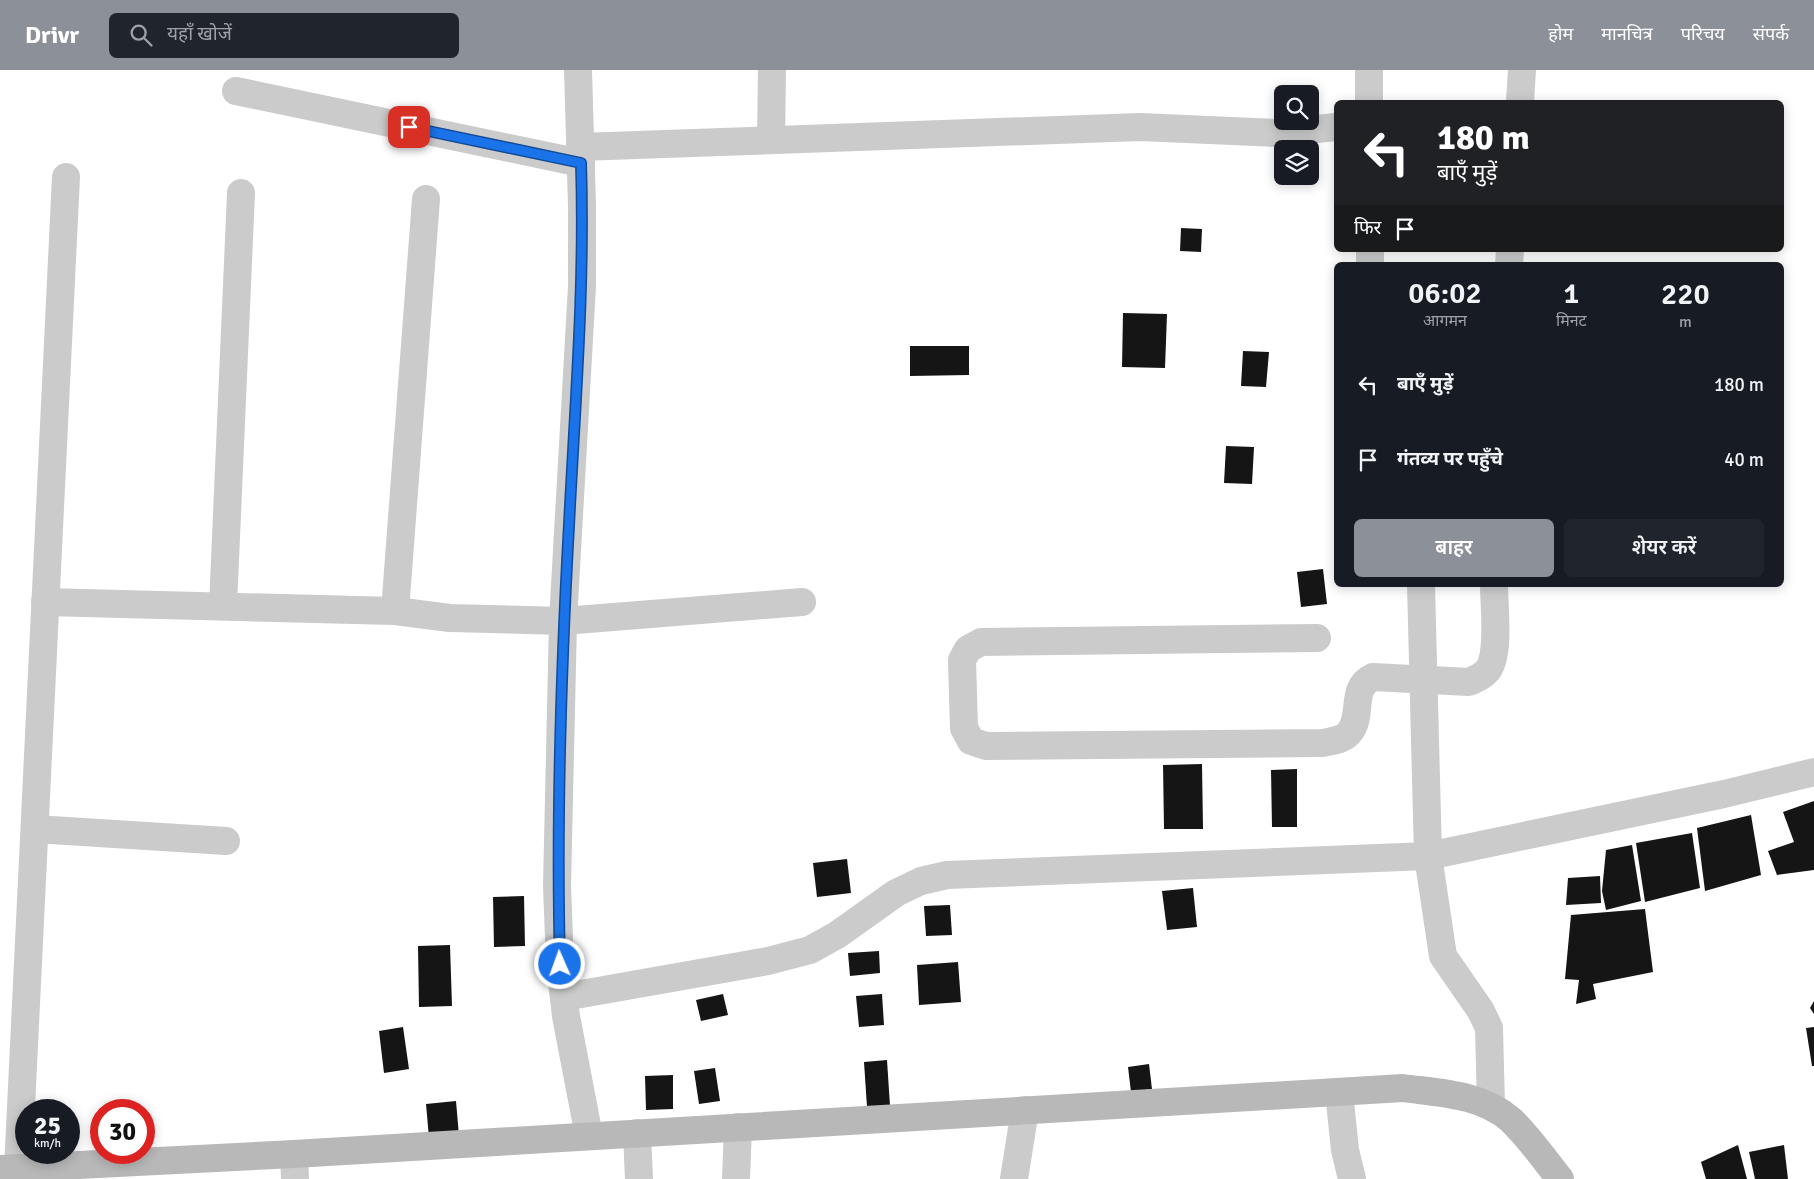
<!DOCTYPE html>
<html lang="hi">
<head>
<meta charset="utf-8">
<style>
  :root { --surface:#171b24; --page:#20242c; --text:#f1f3f6; --muted:#9ea1a6; --accent:#8c9099 }
  body { margin:0; font-family:Signika,"Noto Sans Devanagari",sans-serif; background:var(--page); color:var(--text); height:100vh; display:flex; flex-direction:column; font-size:19px; white-space:nowrap }
  * { box-sizing:border-box; margin:0 }
  p { font-size:16px; color:var(--muted) }
  .icon { flex:none; width:28px; height:28px; fill:none; stroke:currentColor; stroke-width:2; stroke-linecap:round; stroke-linejoin:round }
  .map { position:relative; flex:1; overflow:hidden }
  .drawer { position:absolute; left:1334px; top:192px; width:450px; height:325px; display:flex; flex-direction:column; background:var(--surface); border-radius:8px; box-shadow:0 2px 12px #0003 }
  .drawer>* { flex:none }
  .guide { position:absolute; left:1334px; top:30px; width:450px; height:152px; border-radius:8px; box-shadow:0 2px 12px #0003; background:#202124; color:#fff; overflow:hidden }
  .tools { position:absolute; left:1274px; top:15px; display:grid; gap:10px }
  .tools a { display:grid; place-items:center; width:45px; height:45px; border-radius:8px; background:var(--surface); box-shadow:0 2px 12px #0003; font-size:25px }
  .speed { position:absolute; left:15px; top:1029px; display:flex; gap:10px; font-size:25px; font-weight:700; text-align:center }
  .speed>* { display:grid; place-content:center; width:65px; height:65px; border-radius:50%; background:var(--surface); box-shadow:0 2px 12px #0003; line-height:1 }
  .speed small { font-size:12px; font-weight:400 }
  .speed .limit { border:8px solid #d22; background:#fff; color:#111 }
  .pin { position:absolute; display:grid; place-items:center; width:42px; height:42px; color:#fff; margin:-21px; border-radius:10px; box-shadow:0 2px 8px #0006 }
  .me { position:absolute; width:55px; margin:-28px; rotate:358deg; stroke-linejoin:round; filter:drop-shadow(0 0 4px #0008) }
  .turn { display:flex; align-items:center; gap:18px; height:105px; padding:0 20px; font-size:22px }
  .turn .icon { width:65px; height:65px; stroke-width:2.5 }
  .turn b { display:block; font-size:35px; line-height:42px }
  .then { display:flex; align-items:center; height:48px; padding:0 20px; background:#0003; gap:10px; font-size:19px }
  .eta { display:flex; justify-content:space-evenly; align-items:center; height:85px; text-align:center }
  .eta b { font-size:30px; font-weight:600; line-height:35px }
  .action { display:flex; gap:10px; margin-top:auto; padding:10px 20px }
  .action a { flex:1; height:58px; border-radius:8px; background:var(--accent); color:#fff; font-size:20px; font-weight:600; line-height:58px; text-align:center }
  .action a+a { background:var(--page); color:var(--text) }
  ul { padding:0; list-style:none }
  li { display:flex; align-items:center; gap:15px; height:75px; padding:0 20px }
  li div { flex:1 }
  li b { display:block; font-size:19px }
  li em { font-style:normal }
  header { display:flex; align-items:center; gap:30px; box-sizing:border-box; height:70px; padding:0 25px; background:var(--accent); color:#fff }
  header strong { font-size:24px }
  nav { display:flex; gap:28px; margin-inline-start:auto; font-size:18px }
  .search { width:350px; height:45px; background:var(--page); display:flex; align-items:center; gap:12px; box-sizing:border-box; padding:0 18px; border-radius:8px; color:var(--muted); font-size:19px }
  .map>svg:first-child { display:block }
  .building { fill:#151515 }
  .lines { fill:none; stroke-linecap:round; stroke-linejoin:round }
  .street { stroke:#cbcbcb; stroke-width:28 }
  .secondary { stroke:#b8b8b8; stroke-width:28 }
  .route-casing { stroke:#114b97; stroke-width:12 }
  .route { stroke:#1a73e8; stroke-width:9 }
</style>
</head>
<body>
<header>
<strong>Drivr</strong>
<div class="search"><svg class="icon" aria-label="search" viewBox="0 0 24 24"><circle cx="10" cy="10" r="6"/><path d="M15 15l6 6"/></svg>यहाँ खोजें</div>
<nav><a>होम</a><a>मानचित्र</a><a>परिचय</a><a>संपर्क</a></nav>
</header>
<div class="map">
<svg width="1814" height="1109" viewBox="0 0 1814 1109">
  <rect width="100%" height="100%" fill="#fff"/>
  <!-- building -->
  <g class="building">
    <path d="M1181,158L1202,159L1201,182L1180,181Z"/>
    <path d="M1123,243L1167,244L1165,298L1122,297Z"/>
    <path d="M910,276H969V305L910,306Z"/>
    <path d="M1243,281L1269,282L1266,317L1241,316Z"/>
    <path d="M1226,376L1254,377L1252,414L1224,413Z"/>
    <path d="M1323,499L1327,534L1301,537L1297,502Z"/>
    <path d="M1202,694L1203,759H1164L1163,695Z"/>
    <path d="M1297,699V757H1272L1271,700Z"/>
    <path d="M1814,731V800L1777,805L1768,781L1794,772L1783,742Z"/>
    <path d="M1751,745L1761,805L1705,821L1697,758Z"/>
    <path d="M1692,763L1700,818L1645,832L1636,773Z"/>
    <path d="M1632,775L1641,831L1606,840L1602,821L1606,780Z"/>
    <path d="M847,789L851,823L817,827L813,793Z"/>
    <path d="M1600,806L1601,833L1566,835L1568,808Z"/>
    <path d="M1193,818L1197,857L1167,860L1162,821Z"/>
    <path d="M524,826L525,876L494,877L493,827Z"/>
    <path d="M950,835L952,865L926,866L924,836Z"/>
    <path d="M1645,839L1653,902L1593,914L1596,929L1576,934L1579,910L1565,909L1571,845Z"/>
    <path d="M450,875L452,936L419,937L418,876Z"/>
    <path d="M879,881L880,903L850,906L848,883Z"/>
    <path d="M958,892L961,932L919,935L917,895Z"/>
    <path d="M723,924L728,945L701,951L696,930Z"/>
    <path d="M882,924L884,955L859,957L856,926Z"/>
    <path d="M1814,931V944L1810,938Z"/>
    <path d="M403,957L409,999L384,1003L379,961Z"/>
    <path d="M1814,957V996H1812L1806,958Z"/>
    <path d="M887,990L890,1036L867,1037L864,992Z"/>
    <path d="M1149,994L1152,1019L1131,1022L1128,997Z"/>
    <path d="M715,998L720,1031L699,1034L694,1001Z"/>
    <path d="M673,1005V1039L646,1040L645,1006Z"/>
    <path d="M456,1031L459,1066L429,1068L426,1034Z"/>
    <path d="M1738,1075L1747,1109H1706L1701,1092Z"/>
    <path d="M1784,1075L1788,1109H1755L1749,1082Z"/>
  </g>
  <g class="lines">
    <!-- street -->
    <g class="street">
      <path d="M578,0L582,136V216L563,551L557,816L560,894L566,946L589,1066"/>
      <path d="M1369,0V32"/>
      <path d="M236,21L581,93"/>
      <path d="M1520,32L1522,0"/>
      <path d="M771,70L772,0"/>
      <path d="M580,77L1140,57L1277,63L1336,57"/>
      <path d="M1370,180V195"/>
      <path d="M1509,195L1510,180"/>
      <path d="M1421,515L1428,786L1443,886L1481,941L1489,958L1491,1036"/>
      <path d="M45,532L395,541L450,548L563,551L802,532"/>
      <path d="M223,536L241,123"/>
      <path d="M395,541L426,129"/>
      <path d="M1317,568L981,572L968,579L962,590L964,658L971,671L986,676L1323,673C1331,671 1343,670 1349,663C1364,646 1349,618 1373,607L1469,612C1476,609 1483,606 1488,600C1500,583 1494,536 1494,515"/>
      <path d="M35,759L226,771"/>
      <path d="M564,927L768,891L810,880L837,865L896,823L921,811L947,805L1428,786L1724,724L1814,702"/>
      <path d="M1339,1022L1345,1080L1352,1109"/>
      <path d="M637,1063L639,1109"/>
      <path d="M294,1084L295,1109"/>
      <path d="M18,1099L66,107"/>
      <path d="M736,1109L738,1057"/>
      <path d="M1014,1109L1025,1040"/>
    </g>
    <!-- secondary -->
    <path class="secondary" d="M0,1099L294,1084L1403,1018C1440,1023 1481,1024 1511,1050C1529,1067 1545,1090 1560,1109"/>
  </g>
  <g class="lines">
    <!-- route casing -->
    <g class="route-casing">
      <path id="route" d="M409,57L581,93C585,214 575,335 569,455C561,601 556,748 560,894"/>
    </g>
    <!-- route -->
    <use href="#route" class="route"/>
  </g>
</svg>
<div class="tools">
<a><svg class="icon" aria-label="search" viewBox="0 0 24 24"><circle cx="10" cy="10" r="6"/><path d="M15 15l6 6"/></svg></a>
<a><svg class="icon" aria-label="layers" viewBox="0 0 24 24"><path d="M12 4l9 5-9 5-9-5zM3 14l9 5 9-5"/></svg></a>
</div>
<div class="speed"><div>25<small>km/h</small></div><div class="limit">30</div></div>
<div class="pin" style="left:409px;top:57px;background:#d93025"><svg class="icon" aria-label="arrive" viewBox="0 0 24 24"><path d="M6 21V4h12l-3 4 3 4H6"/></svg></div>
<svg class="me" style="left:560px;top:894px" viewBox="-20 -20 40 40"><circle r="17" fill="#1a73e8" stroke="#fff" stroke-width="3"/><path d="M0-11L8 9 0 5-8 9z" fill="#fff"/></svg>
<div class="guide">
<div class="turn"><svg class="icon" aria-label="left" viewBox="0 0 24 24"><path d="M17 20v-9H6M10 6l-5 5 5 5"/></svg><div><b>180 m</b>बाएँ मुड़ें</div></div>
<div class="then">फिर<svg class="icon" aria-label="arrive" viewBox="0 0 24 24"><path d="M6 21V4h12l-3 4 3 4H6"/></svg></div>
</div>
<section class="drawer">
<div class="eta">
<div><b>06:02</b><p>आगमन</p></div>
<div><b>1</b><p>मिनट</p></div>
<div><b>220</b><p>m</p></div>
</div>
<ul>
<li><svg class="icon" aria-label="left" viewBox="0 0 24 24"><path d="M17 20v-9H6M10 6l-5 5 5 5"/></svg><div><b>बाएँ मुड़ें</b></div><em>180 m</em></li>
<li><svg class="icon" aria-label="arrive" viewBox="0 0 24 24"><path d="M6 21V4h12l-3 4 3 4H6"/></svg><div><b>गंतव्य पर पहुँचे</b></div><em>40 m</em></li>
</ul>
<div class="action"><a>बाहर</a><a>शेयर करें</a></div>
</section>
</div>
</body>
</html>
